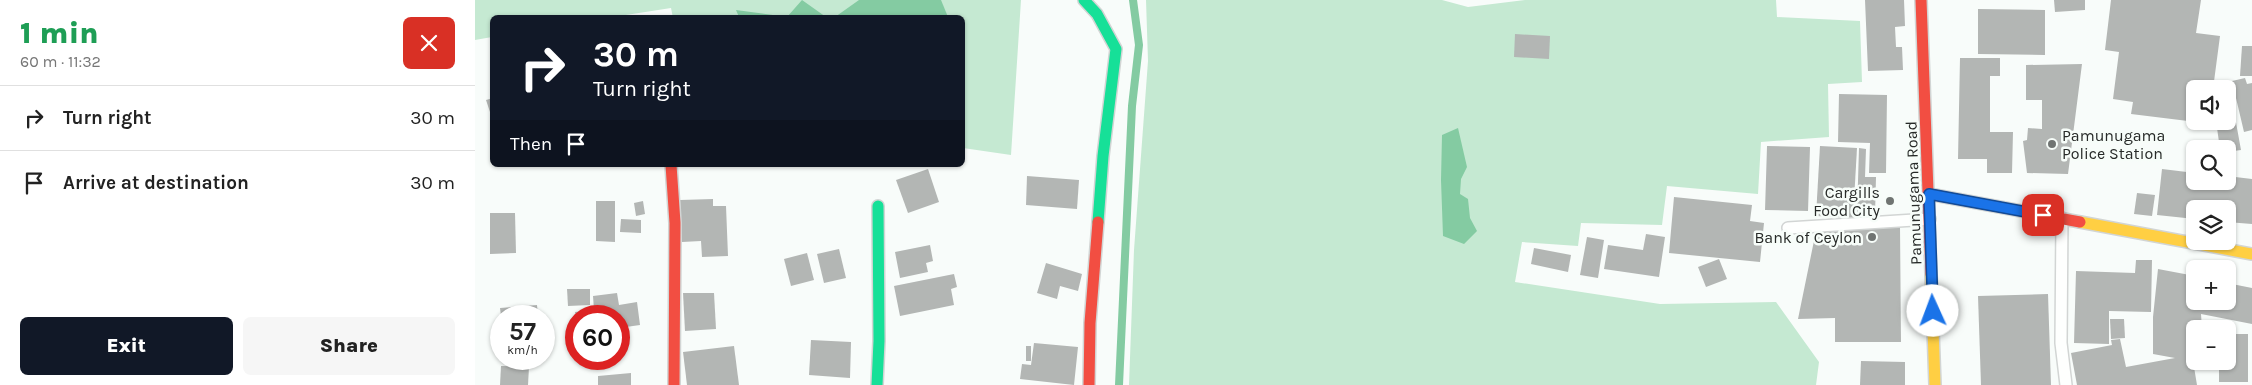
<!DOCTYPE html>
<html lang="en">
<head>
<meta charset="utf-8">
<style>
  :root { --surface:#fff; --page:#f6f6f6; --text:#222; --muted:#767676; --line:#e0e0e0; --accent:#111827 }
  body { margin:0; font-family:Karla,sans-serif; background:var(--page); color:var(--text); height:100vh; display:flex; flex-direction:column; font-size:19px; white-space:nowrap }
  * { box-sizing:border-box; margin:0 }
  p { font-size:16px; color:var(--muted) }
  .icon { flex:none; width:28px; height:28px; fill:none; stroke:currentColor; stroke-width:2; stroke-linecap:round; stroke-linejoin:round }
  .map { position:relative; flex:1; overflow:hidden }
  .details { display:flex; flex-direction:column; background:var(--surface); width:475px }
  .details>* { flex:none }
  .hud { position:absolute; left:15px; top:15px; width:475px; height:152px; border-radius:8px; box-shadow:0 1px 4px #0004; background:#111827; color:#fff; overflow:hidden }
  .buttons { position:absolute; left:1711px; top:80px; display:grid; gap:10px }
  .buttons a { display:grid; place-items:center; width:50px; height:50px; border-radius:8px; background:var(--surface); box-shadow:0 1px 4px #0004; font-size:25px }
  .speed { position:absolute; left:15px; top:305px; display:flex; gap:10px; font-size:25px; font-weight:700; text-align:center }
  .speed>* { display:grid; place-content:center; width:65px; height:65px; border-radius:50%; background:var(--surface); box-shadow:0 1px 4px #0004; line-height:1 }
  .speed small { font-size:12px; font-weight:400 }
  .speed .limit { border:8px solid #d22; background:#fff; color:#111 }
  .pin { position:absolute; display:grid; place-items:center; width:42px; height:42px; color:#fff; margin:-21px; border-radius:10px; box-shadow:0 2px 8px #0006 }
  .me { position:absolute; width:55px; margin:-28px; rotate:358deg; stroke-linejoin:round; filter:drop-shadow(0 0 4px #0008) }
  .turn { display:flex; align-items:center; gap:18px; height:105px; padding:0 20px; font-size:22px }
  .turn .icon { width:65px; height:65px; stroke-width:2.5 }
  .turn b { display:block; font-size:35px; line-height:42px }
  .then { display:flex; align-items:center; height:48px; padding:0 20px; background:#0003; gap:10px; font-size:19px }
  .round { display:grid; place-items:center; flex:none; width:52px; height:52px; border-radius:8px; background:var(--page) }
  .summary { display:flex; align-items:center; justify-content:space-between; height:85px; padding:0 20px }
  h1 { font-size:30px; font-weight:800; line-height:38px; color:#1e9e55 }
  .action { display:flex; gap:10px; margin-top:auto; padding:10px 20px }
  .action a { flex:1; height:58px; border-radius:8px; background:var(--accent); color:#fff; font-size:20px; font-weight:800; line-height:58px; text-align:center }
  .action a+a { background:var(--page); color:var(--text) }
  ul { padding:0; list-style:none }
  li { display:flex; align-items:center; gap:15px; height:65px; padding:0 20px; border-top:1px solid var(--line) }
  li div { flex:1 }
  li b { display:block; font-size:19px }
  li em { font-style:normal }
  main { display:flex; flex:1; min-height:0 }
  .map>svg:first-child { display:block }
  .green { fill:#c5e9d2 }
  .water { fill:#84cba2 }
  .lines { fill:none; stroke-linecap:round; stroke-linejoin:round }
  .stream { stroke:#84cba2; stroke-width:8 }
  .building { fill:#b3b6b4 }
  .lane-casing { stroke:#d2d5d4; stroke-width:14 }
  .fast-casing { stroke:#d2d5d4; stroke-width:14 }
  .slow-casing { stroke:#d2d5d4; stroke-width:14 }
  .jam-casing { stroke:#d2d5d4; stroke-width:14 }
  .lane { stroke:#fefffe; stroke-width:11 }
  .fast { stroke:#16e098; stroke-width:11 }
  .slow { stroke:#ffcf43; stroke-width:11 }
  .jam { stroke:#f24e42; stroke-width:11 }
  .route-casing { stroke:#114b97; stroke-width:12 }
  .route { stroke:#1a73e8; stroke-width:9 }
  .poi-dot { fill:#707472; stroke:#f7fdf9; stroke-width:2 }
  .labels { text-anchor:middle; stroke-width:5; stroke-linejoin:round; paint-order:stroke }
  .poi-label { font-size:16px; fill:#272a28; stroke:#f7fdf9; text-anchor:end }
  .street-label { font-size:16px; fill:#272a28; stroke:#f7fdf9 }
</style>
</head>
<body>
<main>
<section class="details">
<div class="summary"><div><h1>1 min</h1><p>60 m · 11:32</p></div><a class="round" style="background:#d93025;color:#fff"><svg class="icon" aria-label="close" viewBox="0 0 24 24"><path d="M6 6l12 12M18 6L6 18"/></svg></a></div>
<ul>
<li><svg class="icon" aria-label="right" viewBox="0 0 24 24"><path d="M7 20v-9h11M14 6l5 5-5 5"/></svg><div><b>Turn right</b></div><em>30 m</em></li>
<li><svg class="icon" aria-label="arrive" viewBox="0 0 24 24"><path d="M6 21V4h12l-3 4 3 4H6"/></svg><div><b>Arrive at destination</b></div><em>30 m</em></li>
</ul>
<div class="action"><a>Exit</a><a>Share</a></div>
</section>
<div class="map">
<svg width="1777" height="385" viewBox="0 0 1777 385">
  <rect width="100%" height="100%" fill="#f8fcfa"/>
  <!-- green -->
  <g class="green">
    <path d="M0,0H546L536,155L488,148V18H198L196,8L138,17L18,18L17,37L0,40Z"/>
    <path d="M671,0H967L993,7L1050,0H1301L1302,17L1385,21L1387,82L1353,84L1354,137L1286,142L1283,194L1192,186L1187,225L1106,223L1103,246L1047,242L1040,282L1185,304L1301,302L1344,362L1341,385H654L659,250L673,61Z"/>
  </g>
  <!-- water -->
  <g class="water">
    <path d="M327,0L351,17H264L261,10L312,17Z"/>
    <path d="M384,0H466L473,17H360Z"/>
    <path d="M983,128L992,167L986,179L985,194L993,199L995,218L1002,231L989,244L968,236L966,180L967,135Z"/>
  </g>
  <g class="lines">
    <!-- stream -->
    <path class="stream" d="M644,385L657,106L664,45L658,0"/>
  </g>
  <!-- building -->
  <g class="building">
    <path d="M1390,0H1429L1430,26L1420,27L1421,47H1427L1428,70L1393,71Z"/>
    <path d="M1579,0H1610V10L1580,12Z"/>
    <path d="M1636,0H1726L1721,33L1745,36L1738,89H1720V110L1714,109L1713,121L1656,114L1658,102L1638,99L1644,52L1630,50Z"/>
    <path d="M1503,9L1570,10V55L1503,54Z"/>
    <path d="M1040,34L1075,36L1074,59L1039,57Z"/>
    <path d="M1767,46H1777V76H1765Z"/>
    <path d="M1485,58H1525V76H1515V132H1538L1537,173H1512V159H1483Z"/>
    <path d="M1607,64L1593,174L1552,173L1548,141L1552,140L1553,128L1567,129V100H1551V65Z"/>
    <path d="M1770,78L1772,84L1777,83V130L1769,132L1757,81Z"/>
    <path d="M1364,94L1412,95L1411,173H1394L1395,143L1363,142Z"/>
    <path d="M18,98V118H17L11,100Z"/>
    <path d="M1760,117L1766,150L1752,152V149H1745L1741,121H1752V118Z"/>
    <path d="M1292,146L1335,147L1333,211L1290,210Z"/>
    <path d="M1345,146L1382,148L1378,218L1341,216Z"/>
    <path d="M1384,148L1391,149L1390,177H1401L1400,215L1382,214Z"/>
    <path d="M453,169L464,202L433,213L421,180Z"/>
    <path d="M1687,169L1720,173V181H1752V176L1777,179V224L1752,222V209H1720V219L1682,215Z"/>
    <path d="M552,176L604,180L602,209L551,205Z"/>
    <path d="M1662,193L1680,195L1677,216L1659,214Z"/>
    <path d="M1199,197L1277,205L1275,221L1289,223L1285,262L1194,253Z"/>
    <path d="M238,199V206H251L253,256L227,257L226,241L207,242L205,200Z"/>
    <path d="M121,201H140V242L121,241Z"/>
    <path d="M168,201L170,214L161,216L159,203Z"/>
    <path d="M15,213H40L41,253L15,254Z"/>
    <path d="M146,219L166,220V233L145,232Z"/>
    <path d="M1425,226L1426,342H1360V318L1323,319L1341,231Z"/>
    <path d="M1171,234L1190,237L1184,277L1129,269L1133,245L1168,250Z"/>
    <path d="M1112,237L1129,240L1123,278L1105,275Z"/>
    <path d="M455,245L458,261L451,263L453,272L425,278L420,252Z"/>
    <path d="M1059,248L1096,255L1093,272L1056,264Z"/>
    <path d="M364,249L371,278L349,283L342,254Z"/>
    <path d="M332,253L339,280L316,286L309,259Z"/>
    <path d="M1244,259L1252,279L1231,287L1223,267Z"/>
    <path d="M1661,260H1677L1676,312L1634,311V344L1599,343L1601,271L1660,273Z"/>
    <path d="M571,263L607,274L603,291L585,286L582,299L562,293Z"/>
    <path d="M1683,269L1720,276V301H1752V283L1777,288V324L1726,314L1727,329H1720V354L1717,355L1722,385H1602L1596,353L1637,345L1636,340L1645,339L1651,367L1700,358L1678,354V317Z"/>
    <path d="M479,274L482,287L476,289L479,305L425,316L419,286Z"/>
    <path d="M92,289H115V305L93,306Z"/>
    <path d="M142,293L144,305L162,302L165,325L144,328V316H101L100,312L119,310L118,296Z"/>
    <path d="M208,293H239L241,329L210,331Z"/>
    <path d="M1573,294L1576,385H1506L1503,296Z"/>
    <path d="M62,305L63,316H26L25,308Z"/>
    <path d="M1635,319H1649L1650,338L1636,339Z"/>
    <path d="M1752,334H1773V382H1744V361H1752Z"/>
    <path d="M336,340L376,342L375,378L334,375Z"/>
    <path d="M559,343L603,347L599,385L545,379L547,364L556,365Z"/>
    <path d="M259,346L264,385H212L208,352Z"/>
    <rect x="551" y="346" width="5" height="15"/>
    <path d="M1386,361L1430,362V385H1385Z"/>
    <path d="M26,366L54,367L53,385H25Z"/>
    <path d="M156,373V385H123V376Z"/>
  </g>
  <g class="lines">
    <!-- lane casing -->
    <g class="lane-casing">
      <g id="lane">
        <path d="M1587,218L1586,343L1591,385"/>
        <path d="M1313,228L1455,219"/>
      </g>
    </g>
    <!-- fast casing -->
    <g class="fast-casing">
      <g id="fast">
        <path d="M609,0L622,14L641,49L628,156L623,222"/>
        <path d="M402,385L404,341L403,206"/>
      </g>
    </g>
    <!-- slow casing -->
    <g class="slow-casing">
      <g id="slow">
        <path d="M1605,222L1777,254"/>
        <path d="M1456,274L1460,385"/>
      </g>
    </g>
    <!-- jam casing -->
    <g class="jam-casing">
      <g id="jam">
        <path d="M1446,0L1456,274"/>
        <path d="M196,165L200,223L199,385"/>
        <path d="M1454,194L1605,222"/>
        <path d="M614,385L615,323L623,222"/>
      </g>
    </g>
    <!-- lane -->
    <use href="#lane" class="lane"/>
    <!-- fast -->
    <use href="#fast" class="fast"/>
    <!-- slow -->
    <use href="#slow" class="slow"/>
    <!-- jam -->
    <use href="#jam" class="jam"/>
  </g>
  <g class="lines">
    <!-- route casing -->
    <g class="route-casing">
      <path id="route" d="M1458,311L1454,194L1568,215"/>
    </g>
    <!-- route -->
    <use href="#route" class="route"/>
  </g>
  <!-- markers -->
  <g class="poi-dot">
    <circle cx="1577" cy="144" r="5"/>
    <circle cx="1415" cy="201" r="5"/>
    <circle cx="1397" cy="237" r="5"/>
  </g>
  <g class="labels">
    <!-- poi labels -->
    <g class="poi-label">
      <text x="1587" y="141" text-anchor="start">Pamunugama<tspan x="1587" dy="18">Police Station</tspan></text>
      <text x="1405" y="198">Cargills<tspan x="1405" dy="18">Food City</tspan></text>
      <text x="1387" y="243">Bank of Ceylon</text>
    </g>
    <!-- street labels -->
    <g class="street-label">
      <text transform="translate(1438 193) rotate(-92)" y="6">Pamunugama Road</text>
    </g>
  </g>
</svg>
<div class="buttons">
<a><svg class="icon" aria-label="sound" viewBox="0 0 24 24"><path d="M4 9h4l5-4v14l-5-4H4zM17 9q2 3 0 6"/></svg></a>
<a><svg class="icon" aria-label="search" viewBox="0 0 24 24"><circle cx="10" cy="10" r="6"/><path d="M15 15l6 6"/></svg></a>
<a><svg class="icon" aria-label="layers" viewBox="0 0 24 24"><path d="M12 4l9 5-9 5-9-5zM3 14l9 5 9-5"/></svg></a>
<a>+</a>
<a>−</a>
</div>
<div class="speed"><div>57<small>km/h</small></div><div class="limit">60</div></div>
<div class="pin" style="left:1568px;top:215px;background:#d93025"><svg class="icon" aria-label="arrive" viewBox="0 0 24 24"><path d="M6 21V4h12l-3 4 3 4H6"/></svg></div>
<svg class="me" style="left:1458px;top:311px" viewBox="-20 -20 40 40"><circle r="19" fill="#fff"/><path d="M0-13L10 11 0 6-10 11z" fill="#1a73e8"/></svg>
<div class="hud">
<div class="turn"><svg class="icon" aria-label="right" viewBox="0 0 24 24"><path d="M7 20v-9h11M14 6l5 5-5 5"/></svg><div><b>30 m</b>Turn right</div></div>
<div class="then">Then<svg class="icon" aria-label="arrive" viewBox="0 0 24 24"><path d="M6 21V4h12l-3 4 3 4H6"/></svg></div>
</div>
</div>
</main>
</body>
</html>
